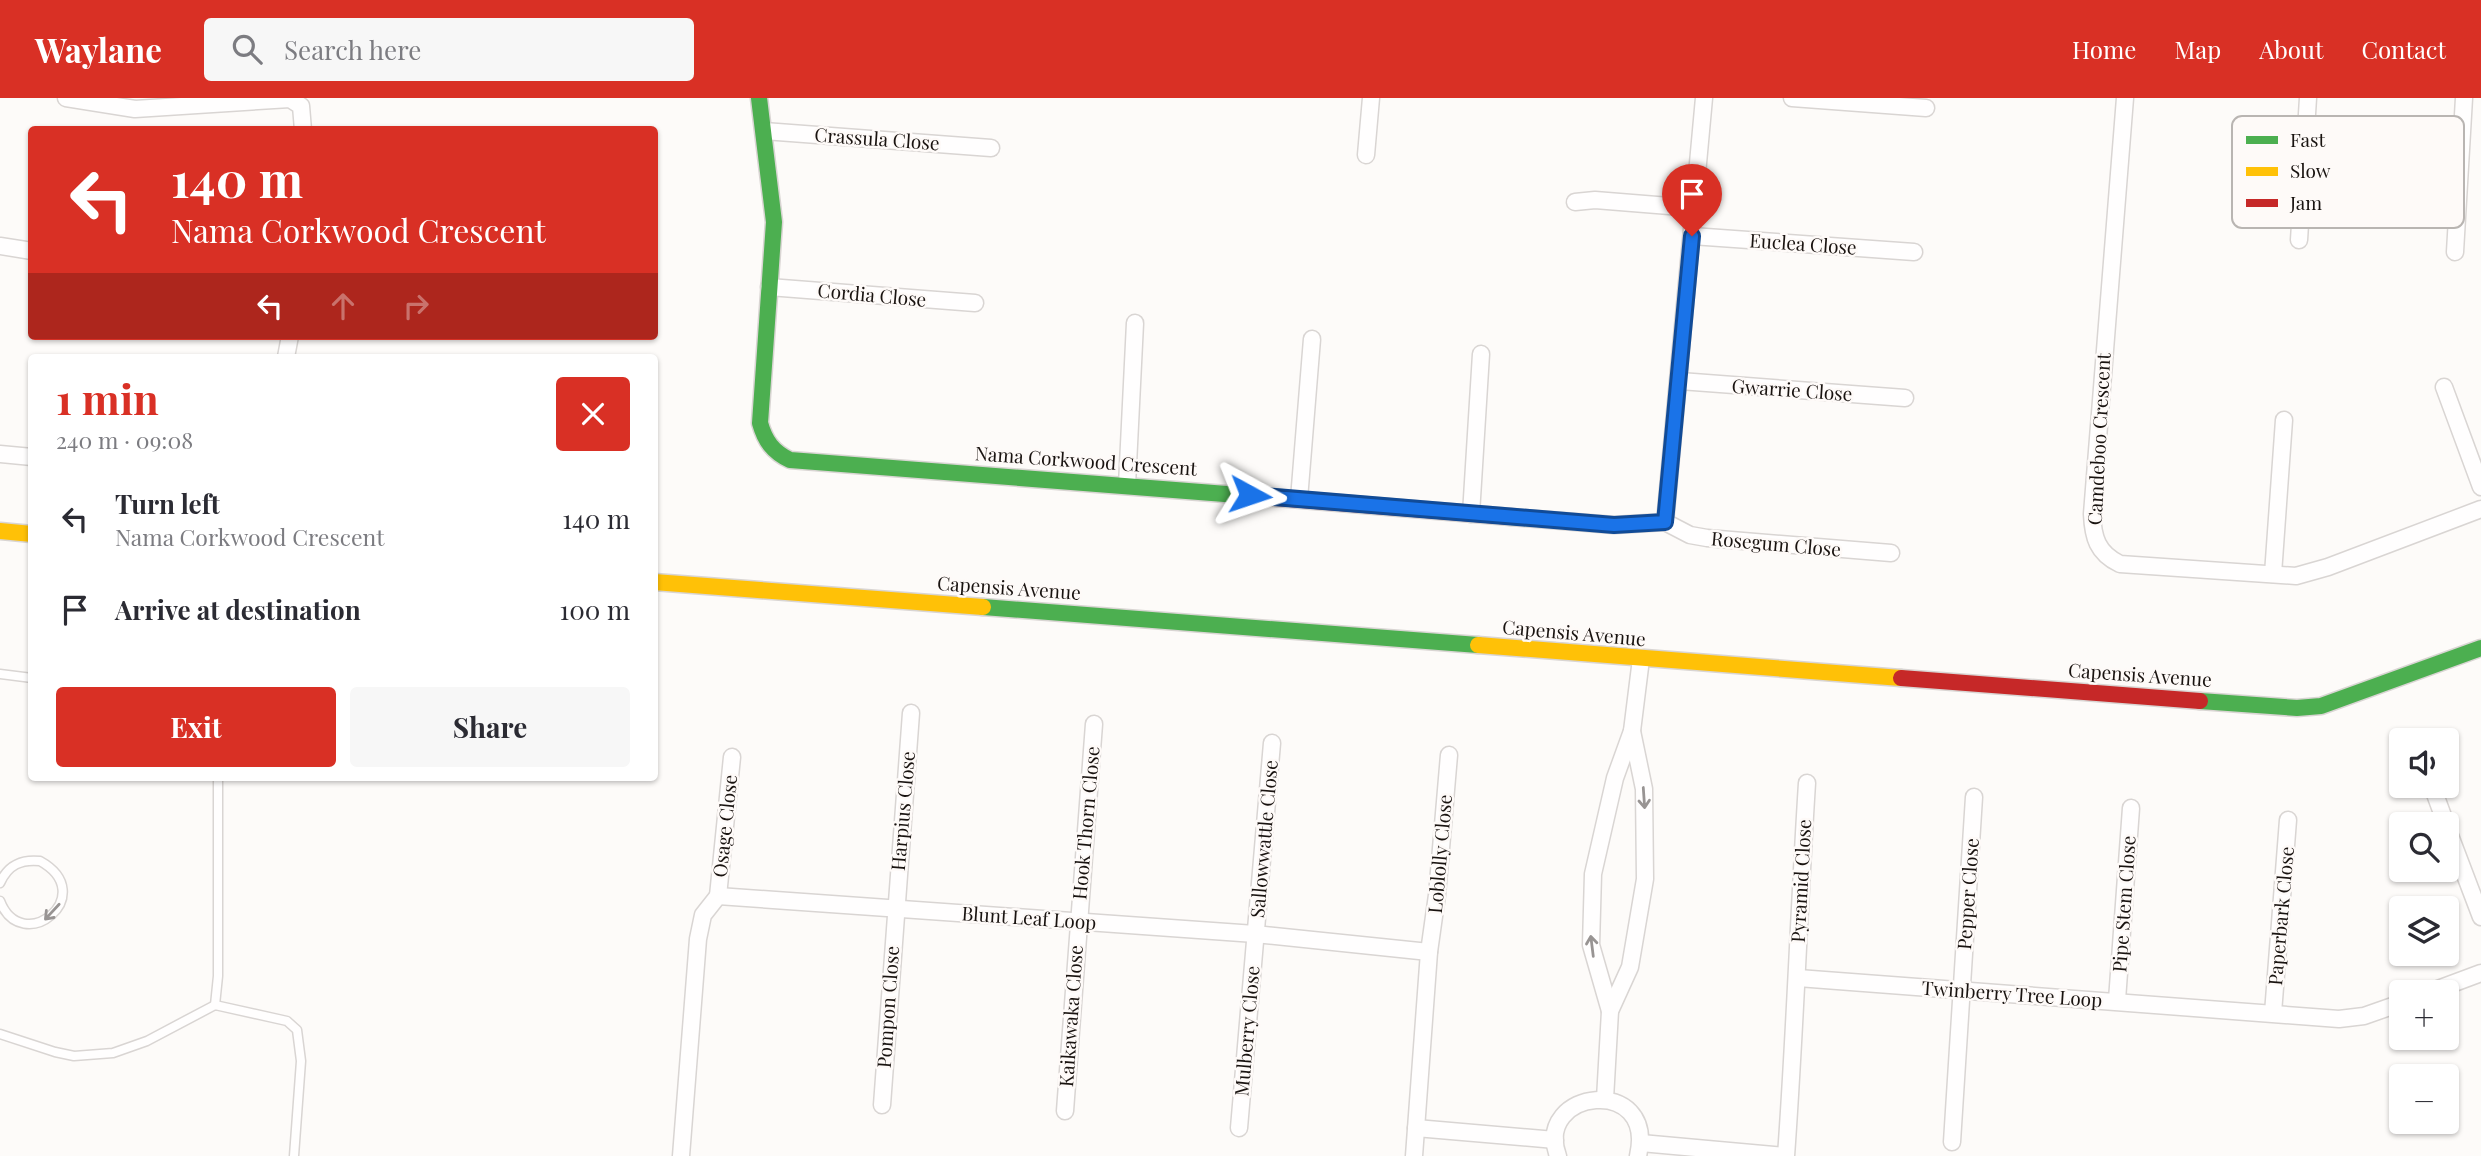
<!DOCTYPE html>
<html lang="en">
<head>
<meta charset="utf-8">
<style>
  :root { --surface:#fff; --page:#f7f7f7; --text:#2b2b33; --muted:#7c7c81; --accent:#d93025 }
  body { margin:0; font-family:"Playfair Display",serif; background:var(--page); color:var(--text); height:100vh; display:flex; flex-direction:column; font-size:26px; white-space:nowrap }
  * { box-sizing:border-box; margin:0 }
  p { font-size:23px; color:var(--muted) }
  .icon { flex:none; width:38px; height:38px; fill:none; stroke:currentColor; stroke-width:2; stroke-linecap:round; stroke-linejoin:round }
  .map { position:relative; flex:1; overflow:hidden }
  .drawer { position:absolute; left:28px; top:256px; width:630px; height:427px; display:flex; flex-direction:column; background:var(--surface); border-radius:7px; box-shadow:0 2px 5px #0004 }
  .drawer>* { flex:none }
  .banner { position:absolute; left:28px; top:28px; width:630px; height:214px; border-radius:7px; box-shadow:0 2px 5px #0004; background:#d93025; color:#fff; overflow:hidden }
  .controls { position:absolute; left:2389px; top:630px; display:grid; gap:14px }
  .controls a { display:grid; place-items:center; width:70px; height:70px; border-radius:7px; background:var(--surface); box-shadow:0 2px 5px #0004; font-size:35px }
  .pin { position:absolute; display:grid; place-items:center; width:60px; height:60px; color:#fff; margin:-72px -30px; border-radius:50% 50% 50% 0; rotate:-45deg; box-shadow:0 0 7px #0007 }
  .pin .icon { rotate:45deg }
  .me { position:absolute; width:77px; margin:-38px; rotate:95deg; stroke-linejoin:round; filter:drop-shadow(0 0 5px #0008) }
  .turn { display:flex; align-items:center; gap:24px; height:147px; padding:0 28px; font-size:32px }
  .turn .icon { width:91px; height:91px; stroke-width:2.5 }
  .turn b { display:block; font-size:49px; line-height:60px }
  .lanes { display:flex; align-items:center; height:66px; padding:0 28px; background:#0003; justify-content:center; gap:35px; direction:ltr }
  .lanes .off { opacity:.35 }
  .round { display:grid; place-items:center; flex:none; width:74px; height:74px; border-radius:7px; background:var(--page) }
  .overview { display:flex; align-items:center; justify-content:space-between; height:119px; padding:0 28px }
  h1 { font-size:42px; font-weight:700; line-height:52px; color:var(--accent) }
  .action { display:flex; gap:14px; margin-top:auto; padding:14px 28px }
  .action a { flex:1; height:80px; border-radius:7px; background:var(--accent); color:#fff; font-size:28px; font-weight:700; line-height:80px; text-align:center }
  .action a+a { background:var(--page); color:var(--text) }
  ul { padding:0; list-style:none }
  li { display:flex; align-items:center; gap:21px; height:91px; padding:0 28px }
  li div { flex:1 }
  li b { display:block; font-size:26px }
  li em { font-style:normal }
  header { display:flex; align-items:center; gap:42px; box-sizing:border-box; height:98px; padding:0 35px; background:var(--accent); color:#fff }
  header strong { font-size:33px }
  nav { display:flex; gap:38px; margin-inline-start:auto; font-size:24px }
  .search { width:490px; height:63px; background:var(--page); display:flex; align-items:center; gap:18px; box-sizing:border-box; padding:0 24px; border-radius:7px; color:var(--muted); font-size:26px }
  .map>svg:first-child { display:block }
  .lines { fill:none; stroke-linecap:round; stroke-linejoin:round }
  .lane-casing { stroke:#d9d5d3; stroke-width:11 }
  .street-casing { stroke:#d9d5d3; stroke-width:19 }
  .fast-casing { stroke:#d9d5d3; stroke-width:19 }
  .slow-casing { stroke:#d9d5d3; stroke-width:19 }
  .jam-casing { stroke:#d9d5d3; stroke-width:19 }
  .lane { stroke:#fffefe; stroke-width:8 }
  .street { stroke:#fffefe; stroke-width:16 }
  .fast { stroke:#4caf50; stroke-width:16 }
  .slow { stroke:#ffc107; stroke-width:16 }
  .jam { stroke:#c62828; stroke-width:16 }
  .oneway { stroke:#989493 }
  .route-casing { stroke:#114b97; stroke-width:18 }
  .route { stroke:#1a73e8; stroke-width:12 }
  .labels { text-anchor:middle; stroke-width:5; stroke-linejoin:round; paint-order:stroke }
  .street-label { font-size:19px; fill:#191310; stroke:#fefaf8 }
  .key { fill:#fefaf8; stroke:#b9b5b2; stroke-width:2 }
  .key-label { font-size:19px; fill:#191310 }
</style>
</head>
<body>
<header>
<strong>Waylane</strong>
<div class="search"><svg class="icon" aria-label="search" viewBox="0 0 24 24"><circle cx="10" cy="10" r="6"/><path d="M15 15l6 6"/></svg>Search here</div>
<nav><a>Home</a><a>Map</a><a>About</a><a>Contact</a></nav>
</header>
<div class="map">
<svg width="2481" height="1058" viewBox="0 0 2481 1058">
  <rect width="100%" height="100%" fill="#fdfbf9"/>
  <g class="lines">
    <!-- lane casing -->
    <g class="lane-casing">
      <g id="lane">
        <path d="M0,576L32,580"/>
        <path d="M0,785C8,767 21,761 40,763C101,797 22,860 0,803"/>
        <path d="M215,907L218,878V679"/>
        <path d="M0,936L55,954L74,958L113,955L147,943L215,907L287,923L297,932L301,963L294,1058"/>
      </g>
    </g>
    <!-- street casing -->
    <g class="street-casing">
      <g id="street">
        <path d="M66,0L135,11L290,1L301,8L303,32"/>
        <path d="M1704,0L1665,424L1690,437L1707,440L1891,455"/>
        <path d="M1792,0L1926,10"/>
        <path d="M2125,0L2092,416C2093,439 2097,455 2120,466L2296,478L2328,469L2481,411"/>
        <path d="M764,33L991,50"/>
        <path d="M1366,57L1371,0"/>
        <path d="M1575,104L1595,102L1694,110"/>
        <path d="M1692,138L1914,154"/>
        <path d="M2299,142L2308,0"/>
        <path d="M0,148L32,153"/>
        <path d="M2455,154L2464,0"/>
        <path d="M769,189L975,205"/>
        <path d="M286,259L290,238"/>
        <path d="M1680,283L1905,300"/>
        <path d="M2444,289L2481,389"/>
        <path d="M0,356L32,359"/>
        <path d="M1127,387L1135,225"/>
        <path d="M1299,401L1312,241"/>
        <path d="M1471,416L1481,256"/>
        <path d="M2273,476L2284,322"/>
        <path d="M2432,688L2446,726"/>
        <path d="M2446,727L2481,819"/>
        <path d="M718,798L1255,836L1429,854"/>
        <path d="M718,798L732,659"/>
        <path d="M1798,880L2339,921L2364,918L2401,905"/>
        <path d="M2430,894L2481,875"/>
        <path d="M2117,902L2131,710"/>
        <path d="M1610,913L1591,847L1593,776L1615,680L1632,633L1641,561"/>
        <path d="M2273,915L2288,722"/>
        <path d="M1605,1001L1610,913L1630,869L1645,781L1644,691L1632,633"/>
        <path d="M882,1007L911,615"/>
        <path d="M1065,1013L1094,626"/>
        <path d="M1239,1030L1272,645"/>
        <path d="M1416,1030L1555,1042"/>
        <path d="M1952,1044L1974,699"/>
        <path d="M1641,1045L1784,1058"/>
        <path d="M681,1058L698,841L703,817L718,798"/>
        <path d="M1414,1058L1429,854L1437,797L1449,657"/>
        <path d="M1558,1058C1533,991 1657,976 1638,1058"/>
        <path d="M1786,1058C1795,934 1799,810 1807,685"/>
      </g>
    </g>
    <!-- fast casing -->
    <g class="fast-casing">
      <g id="fast">
        <path d="M759,0L774,124L760,325C765,343 773,354 790,362L1277,400"/>
        <path d="M1511,419L1614,427L1665,424"/>
        <path d="M983,509L1478,547"/>
        <path d="M2200,603L2297,610L2321,608L2481,550"/>
      </g>
    </g>
    <!-- slow casing -->
    <g class="slow-casing">
      <g id="slow">
        <path d="M0,433L32,436"/>
        <path d="M654,484L983,509"/>
        <path d="M1478,547L1901,580"/>
      </g>
    </g>
    <!-- jam casing -->
    <g class="jam-casing">
      <g id="jam">
        <path d="M1277,400L1511,419"/>
        <path d="M1901,580L2200,603"/>
      </g>
    </g>
    <!-- lane -->
    <use href="#lane" class="lane"/>
    <!-- street -->
    <use href="#street" class="street"/>
    <!-- fast -->
    <use href="#fast" class="fast"/>
    <!-- slow -->
    <use href="#slow" class="slow"/>
    <!-- jam -->
    <use href="#jam" class="jam"/>
  </g>
  <!-- one-way arrows -->
  <defs><path id="oneway-shaft" d="M-6 0H5M1.5-3L5.5 0L1.5 3" fill="none" stroke-width="1.6" stroke-linecap="round" stroke-linejoin="round" transform="scale(1.75)"/></defs>
  <g class="oneway">
    <use href="#oneway-shaft" transform="translate(1644 700) rotate(86)"/>
    <use href="#oneway-shaft" transform="translate(52 814) rotate(133)"/>
    <use href="#oneway-shaft" transform="translate(1592 848) rotate(-97)"/>
  </g>
  <g class="lines">
    <!-- route casing -->
    <g class="route-casing">
      <path id="route" d="M1250,397L1614,427L1665,424L1692,138"/>
    </g>
    <!-- route -->
    <use href="#route" class="route"/>
  </g>
  <g class="labels">
    <!-- street labels -->
    <g class="street-label">
      <text transform="translate(877 41) rotate(4)" y="7">Crassula Close</text>
      <text transform="translate(1803 146) rotate(4)" y="7">Euclea Close</text>
      <text transform="translate(872 197) rotate(5)" y="7">Cordia Close</text>
      <text transform="translate(1792 292) rotate(4)" y="7">Gwarrie Close</text>
      <text transform="translate(2099 341) rotate(-87)" y="7">Camdeboo Crescent</text>
      <text transform="translate(1086 363) rotate(4)" y="7">Nama Corkwood Crescent</text>
      <text transform="translate(1776 446) rotate(5)" y="7">Rosegum Close</text>
      <text transform="translate(1009 490) rotate(4)" y="7">Capensis Avenue</text>
      <text transform="translate(1574 535) rotate(5)" y="7">Capensis Avenue</text>
      <text transform="translate(2140 577) rotate(4)" y="7">Capensis Avenue</text>
      <text transform="translate(903 713) rotate(-85)" y="7">Harpius Close</text>
      <text transform="translate(1086 725) rotate(-85)" y="7">Hook Thorn Close</text>
      <text transform="translate(725 728) rotate(-84)" y="7">Osage Close</text>
      <text transform="translate(1264 741) rotate(-85)" y="7">Sallowwattle Close</text>
      <text transform="translate(1440 756) rotate(-85)" y="7">Loblolly Close</text>
      <text transform="translate(1801 783) rotate(-87)" y="7">Pyramid Close</text>
      <text transform="translate(1968 796) rotate(-86)" y="7">Pepper Close</text>
      <text transform="translate(2124 806) rotate(-86)" y="7">Pipe Stem Close</text>
      <text transform="translate(2281 818) rotate(-85)" y="7">Paperbark Close</text>
      <text transform="translate(1029 820) rotate(4)" y="7">Blunt Leaf Loop</text>
      <text transform="translate(2012 896) rotate(4)" y="7">Twinberry Tree Loop</text>
      <text transform="translate(888 909) rotate(-86)" y="7">Pompon Close</text>
      <text transform="translate(1071 918) rotate(-86)" y="7">Kaikawaka Close</text>
      <text transform="translate(1247 933) rotate(-85)" y="7">Mulberry Close</text>
    </g>
  </g>
  <!-- legend -->
  <rect x="2232" y="18" width="232" height="112" rx="10" class="key"/>
  <rect x="2246" y="38" width="32" height="8" fill="#4caf50"/>
  <rect x="2246" y="69" width="32" height="9" fill="#ffc107"/>
  <rect x="2246" y="101" width="32" height="8" fill="#c62828"/>
  <g class="key-label">
    <text x="2290" y="49">Fast</text>
    <text x="2290" y="80">Slow</text>
    <text x="2290" y="112">Jam</text>
  </g>
</svg>
<div class="controls">
<a><svg class="icon" aria-label="sound" viewBox="0 0 24 24"><path d="M4 9h4l5-4v14l-5-4H4zM17 9q2 3 0 6"/></svg></a>
<a><svg class="icon" aria-label="search" viewBox="0 0 24 24"><circle cx="10" cy="10" r="6"/><path d="M15 15l6 6"/></svg></a>
<a><svg class="icon" aria-label="layers" viewBox="0 0 24 24"><path d="M12 4l9 5-9 5-9-5zM3 14l9 5 9-5"/></svg></a>
<a>+</a>
<a>−</a>
</div>
<div class="pin" style="left:1692px;top:138px;background:#d93025"><svg class="icon" aria-label="arrive" viewBox="0 0 24 24"><path d="M6 21V4h12l-3 4 3 4H6"/></svg></div>
<svg class="me" style="left:1250px;top:397px" viewBox="-20 -20 40 40"><path d="M0-17L14 15 0 8-14 15z" fill="#1a73e8" stroke="#fff" stroke-width="4"/></svg>
<div class="banner">
<div class="turn"><svg class="icon" aria-label="left" viewBox="0 0 24 24"><path d="M17 20v-9H6M10 6l-5 5 5 5"/></svg><div><b>140 m</b>Nama Corkwood Crescent</div></div>
<div class="lanes"><svg class="icon" aria-label="left" viewBox="0 0 24 24"><path d="M17 20v-9H6M10 6l-5 5 5 5"/></svg><svg class="icon off" aria-label="ahead" viewBox="0 0 24 24"><path d="M12 20V5M6 11l6-6 6 6"/></svg><svg class="icon off" aria-label="right" viewBox="0 0 24 24"><path d="M7 20v-9h11M14 6l5 5-5 5"/></svg></div>
</div>
<section class="drawer">
<div class="overview"><div><h1>1 min</h1><p>240 m · 09:08</p></div><a class="round" style="background:#d93025;color:#fff"><svg class="icon" aria-label="close" viewBox="0 0 24 24"><path d="M6 6l12 12M18 6L6 18"/></svg></a></div>
<ul>
<li><svg class="icon" aria-label="left" viewBox="0 0 24 24"><path d="M17 20v-9H6M10 6l-5 5 5 5"/></svg><div><b>Turn left</b><p>Nama Corkwood Crescent</p></div><em>140 m</em></li>
<li><svg class="icon" aria-label="arrive" viewBox="0 0 24 24"><path d="M6 21V4h12l-3 4 3 4H6"/></svg><div><b>Arrive at destination</b></div><em>100 m</em></li>
</ul>
<div class="action"><a>Exit</a><a>Share</a></div>
</section>
</div>
</body>
</html>
